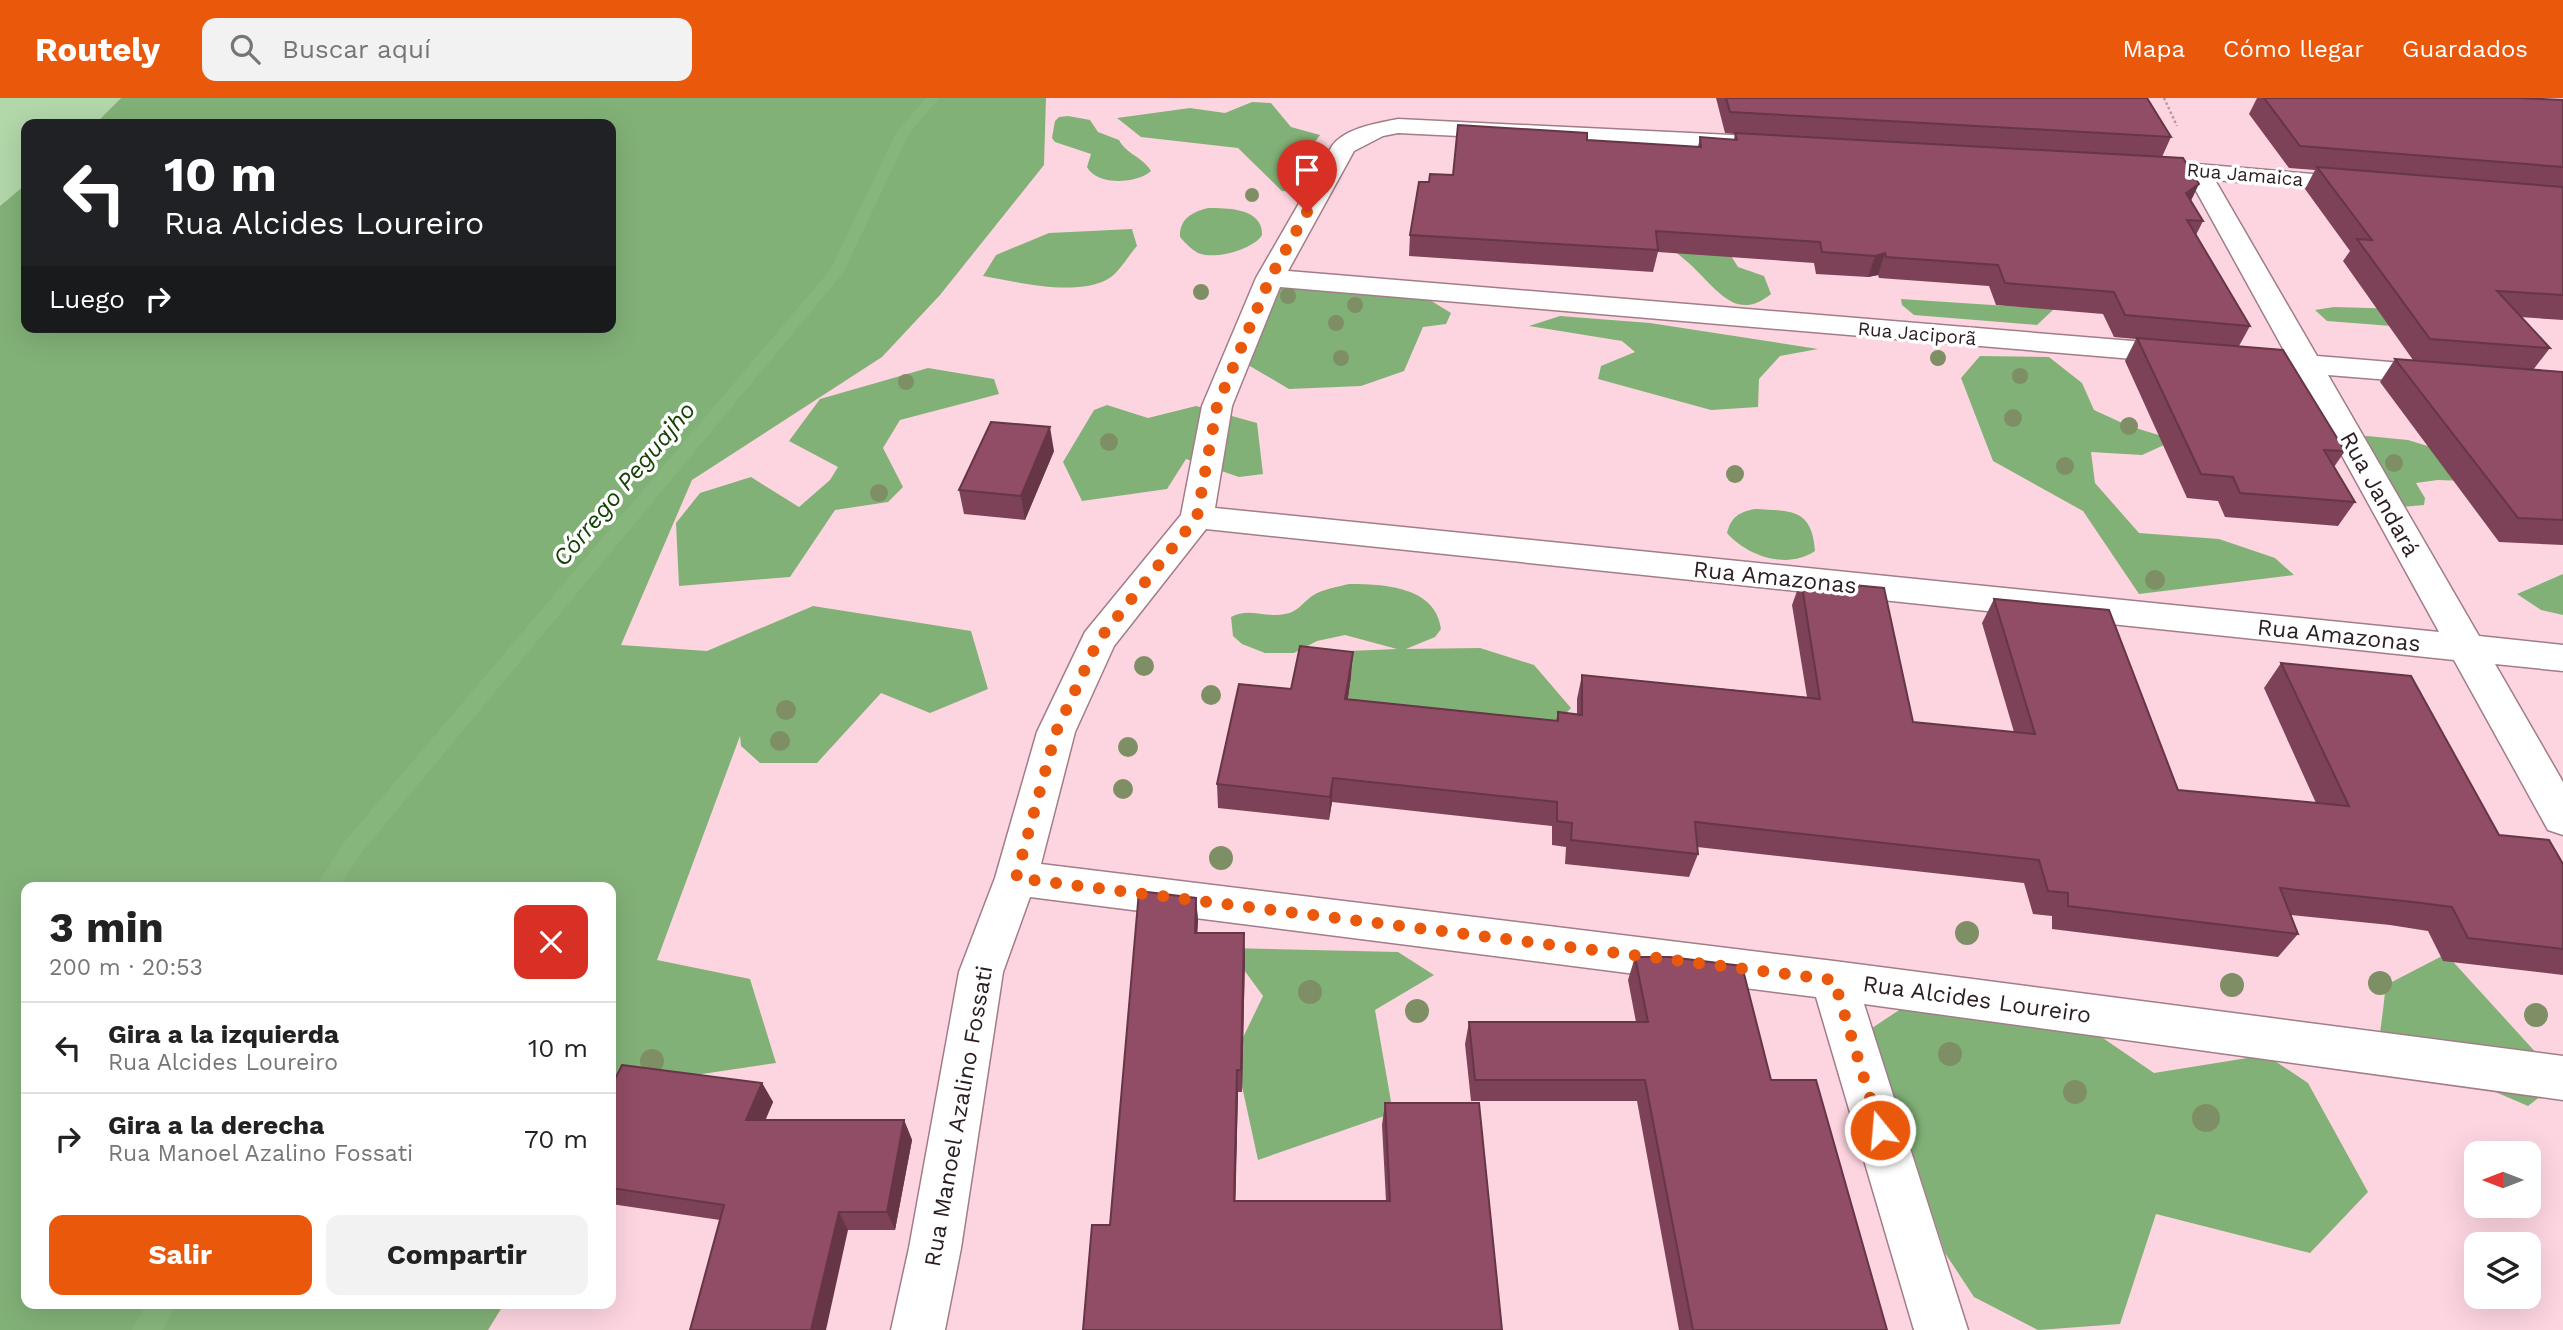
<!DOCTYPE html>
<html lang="es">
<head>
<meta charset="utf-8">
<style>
  :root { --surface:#fff; --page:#f2f2f2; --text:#222; --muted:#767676; --line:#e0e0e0; --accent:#ea580c }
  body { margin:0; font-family:"Work Sans",sans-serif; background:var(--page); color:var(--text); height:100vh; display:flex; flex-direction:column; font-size:26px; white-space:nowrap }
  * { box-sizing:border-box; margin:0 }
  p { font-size:23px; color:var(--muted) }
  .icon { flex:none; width:38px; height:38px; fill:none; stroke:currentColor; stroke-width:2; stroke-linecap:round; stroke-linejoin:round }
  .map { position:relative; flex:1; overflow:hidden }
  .sheet { position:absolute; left:21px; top:784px; width:595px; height:427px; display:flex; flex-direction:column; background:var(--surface); border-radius:14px; box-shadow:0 7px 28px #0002 }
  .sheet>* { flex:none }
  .banner { position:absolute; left:21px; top:21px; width:595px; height:214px; border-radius:14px; box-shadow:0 7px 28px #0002; background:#202124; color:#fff; overflow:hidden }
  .needle { width:46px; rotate:270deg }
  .fabs { position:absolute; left:2464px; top:1043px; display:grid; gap:14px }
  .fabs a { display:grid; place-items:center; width:77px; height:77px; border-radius:14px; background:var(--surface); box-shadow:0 7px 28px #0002; font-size:35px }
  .pin { position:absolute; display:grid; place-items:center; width:60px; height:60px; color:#fff; margin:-72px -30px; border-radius:50% 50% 50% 0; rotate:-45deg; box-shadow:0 0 7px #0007 }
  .pin .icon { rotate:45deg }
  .me { position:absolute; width:77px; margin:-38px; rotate:343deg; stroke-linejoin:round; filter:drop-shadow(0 0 5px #0008) }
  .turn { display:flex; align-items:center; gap:24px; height:147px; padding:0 28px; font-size:32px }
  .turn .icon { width:91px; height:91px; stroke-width:2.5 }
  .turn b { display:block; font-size:49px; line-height:60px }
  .then { display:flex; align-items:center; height:66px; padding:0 28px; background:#0003; gap:14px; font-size:26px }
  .round { display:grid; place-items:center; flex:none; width:74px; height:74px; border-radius:14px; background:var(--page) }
  .head { display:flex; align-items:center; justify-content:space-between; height:119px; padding:0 28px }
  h1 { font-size:42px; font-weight:700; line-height:52px }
  .button { display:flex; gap:14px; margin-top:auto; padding:14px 28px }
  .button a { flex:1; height:80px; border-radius:14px; background:var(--accent); color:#fff; font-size:28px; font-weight:700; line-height:80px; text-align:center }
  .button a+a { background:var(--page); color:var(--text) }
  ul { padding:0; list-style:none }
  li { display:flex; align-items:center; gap:21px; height:91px; padding:0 28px; border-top:2px solid var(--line) }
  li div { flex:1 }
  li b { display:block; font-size:26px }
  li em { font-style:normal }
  header { display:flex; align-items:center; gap:42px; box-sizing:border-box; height:98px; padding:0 35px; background:var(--accent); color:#fff }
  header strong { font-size:33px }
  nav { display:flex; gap:38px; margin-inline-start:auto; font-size:24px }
  .search { width:490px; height:63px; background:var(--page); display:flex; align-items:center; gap:18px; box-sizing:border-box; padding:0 24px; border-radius:14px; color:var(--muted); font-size:26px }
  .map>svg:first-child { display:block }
  .green { fill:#b2d7a9 }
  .forest { fill:#82b177 }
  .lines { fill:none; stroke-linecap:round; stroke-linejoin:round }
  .stream { fill:#87b67c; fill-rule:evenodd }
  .minor-casing { stroke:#a17d88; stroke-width:3 }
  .path { stroke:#b899a2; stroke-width:2.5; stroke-dasharray:2.5 2.5; stroke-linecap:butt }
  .minor { fill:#fff; fill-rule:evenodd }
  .tree { fill:#7f8f65 }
  .wall { fill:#7d4257 }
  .shaded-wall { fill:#663647 }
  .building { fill:#914d65; stroke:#663647; stroke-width:2 }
  .route { stroke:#ea580c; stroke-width:12; stroke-dasharray:0 21.6 }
  .labels { text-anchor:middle; stroke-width:7; stroke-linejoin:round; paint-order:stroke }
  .far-street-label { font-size:19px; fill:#2c1d22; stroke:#fff }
  .street-label { font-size:23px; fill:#2c1d22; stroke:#fff }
  .water-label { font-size:24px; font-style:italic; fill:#154205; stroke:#fff }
</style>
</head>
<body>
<header>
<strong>Routely</strong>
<div class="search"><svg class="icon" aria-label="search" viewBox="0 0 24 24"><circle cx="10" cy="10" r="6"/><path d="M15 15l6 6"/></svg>Buscar aquí</div>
<nav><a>Mapa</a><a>Cómo llegar</a><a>Guardados</a></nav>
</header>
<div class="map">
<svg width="2563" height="1232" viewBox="0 0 2563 1232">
  <rect width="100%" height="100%" fill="#fdd5e1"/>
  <!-- green -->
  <path class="green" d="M0,0H121L95,26H26V86L0,108Z"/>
  <!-- forest -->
  <g class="forest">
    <path d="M121,0H1046L1044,67L940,197L882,259L692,382L621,547L707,553L813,508L971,533L988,591L930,615L881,595L817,665H760L741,648L740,638L657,862L750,881L776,965L635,986L611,1028V789H26V1206H504L488,1232H0V108L26,86V229H611V26H95Z"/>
    <path d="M1252,4L1271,5L1291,29L1320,37L1307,55L1312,85L1302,94L1282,93L1238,50L1141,39L1117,20L1190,10L1225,15Z"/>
    <path d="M1068,18L1090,22L1098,34L1119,42C1126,56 1143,59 1151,73C1137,86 1097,88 1087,69L1091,56L1055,44L1052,40L1055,23L1059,19Z"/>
    <path d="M1208,110C1227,110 1263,110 1262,137C1253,152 1214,162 1198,155C1191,151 1185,145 1180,139C1179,121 1192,114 1208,110Z"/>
    <path d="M1132,131L1137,148C1128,158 1119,175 1108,181C1076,199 1017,184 983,178L996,157L1049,135Z"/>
    <path d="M1663,140L1728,153L1738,169L1764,178L1771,196C1739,222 1721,197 1698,174C1685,160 1676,157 1663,140Z"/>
    <path d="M1281,189L1420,196L1451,215L1446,226L1423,229L1404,273L1361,288L1289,291L1243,264L1262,194Z"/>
    <path d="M1901,201L2054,211L2037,227L1914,217L1902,207Z"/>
    <path d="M2334,209L2473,213L2417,230L2327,223L2315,212Z"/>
    <path d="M1560,218L1650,225L1818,251L1780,258L1759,281L1758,309L1711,312L1598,281L1601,268L1635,254L1622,243L1529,228Z"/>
    <path d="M1980,258L2049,259L2082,285L2094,312L2129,328L2175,342L2142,357L2091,354L2095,385L2139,435L2219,441L2275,460L2294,477L2139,496L2083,413L1993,363L1961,280Z"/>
    <path d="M928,270L994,281L999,296L900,322L883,350L903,389L888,404L835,412L790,479L679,488L676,425L700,395L751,379L799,409L830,382L838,369L789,343L820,301Z"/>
    <path d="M1107,307L1148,320L1196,308L1257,325L1263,376L1239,379L1186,361L1167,391L1082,403L1063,364L1094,312Z"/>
    <path d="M2367,338L2408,342L2434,350L2465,383L2438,382L2416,385L2425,400L2424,407L2402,409L2345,341Z"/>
    <path d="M1755,411C1791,413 1812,410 1815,453C1787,472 1747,458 1727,435C1731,419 1739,414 1755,411Z"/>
    <path d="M2563,476V517L2541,512L2517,496Z"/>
    <path d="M1349,486C1382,486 1436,488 1441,531L1435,539L1406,551L1480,550L1534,567L1571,610L1550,632L1354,605L1339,591L1322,558L1348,553L1397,551L1345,537L1317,543L1294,555H1265L1242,546L1233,538L1231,519C1248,509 1265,520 1285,516C1298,514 1302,505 1312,498C1323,491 1337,489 1349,486Z"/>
    <path d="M1228,850L1398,854L1434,877L1375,912L1393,1015L1258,1062L1235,956L1263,898Z"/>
    <path d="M2446,856L2561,982L2528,1008L2379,944L2386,887Z"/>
    <path d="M1937,887L2043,899L2154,975L2266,957L2308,985L2368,1094L2310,1155L2156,1116L2120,1226L2038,1232L1974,1199L1945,1155L1872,930Z"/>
  </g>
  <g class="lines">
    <!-- stream -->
    <g class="stream">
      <path d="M926,0H939L909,36L843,175L362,754L339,789H315L346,742L831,171L896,35Z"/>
      <path d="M146,1206H176L163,1232H132Z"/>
    </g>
    <!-- minor casing -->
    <g class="minor-casing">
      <path id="minor" d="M1398,21L1752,38L1761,40L1764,45L1761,50L1752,52L1398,35L1383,38L1354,53L1288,173L2181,247L2191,250L2196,256L2191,262L2181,265L1280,189L1232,308L1215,410L2439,534L2296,274L2231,267L2226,261L2231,255L2241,252L2286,256L2189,80L2128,73L2125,68L2128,63L2137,61L2372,81L2376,86L2372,91L2363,94L2215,82L2317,258L2439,268L2450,271L2454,277L2450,283L2439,286L2328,277L2479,538L2563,547V573L2495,566L2563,684V737L2548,732L2454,562L1206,431L1114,548L1075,634L1041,766L1834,863L2563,958V1002L1864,906L1968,1232H1914L1816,899L1030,799L1003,874L961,1150L945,1232H891L909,1150L959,874L995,780L1037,634L1085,534L1181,417L1202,308L1256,180L1332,48C1345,30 1378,25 1398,21Z"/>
    </g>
    <!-- path -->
    <path class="path" d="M2164,0L2177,28"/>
    <!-- minor -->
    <use href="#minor" class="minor"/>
  </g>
  <!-- trees -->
  <g class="tree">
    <circle cx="1252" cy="97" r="7"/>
    <circle cx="1201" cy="194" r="8"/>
    <circle cx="1288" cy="198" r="8"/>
    <circle cx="1355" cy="207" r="8"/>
    <circle cx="1336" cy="225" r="8"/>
    <circle cx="1341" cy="260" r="8"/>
    <circle cx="1938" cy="260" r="8"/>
    <circle cx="2020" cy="278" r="8"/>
    <circle cx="906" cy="284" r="8"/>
    <circle cx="2013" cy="320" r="9"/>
    <circle cx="2129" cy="328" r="9"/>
    <circle cx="1109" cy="344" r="9"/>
    <circle cx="2394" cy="365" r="9"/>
    <circle cx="2065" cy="368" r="9"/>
    <circle cx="1735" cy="376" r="9"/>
    <circle cx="879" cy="395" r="9"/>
    <circle cx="2155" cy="482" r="10"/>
    <circle cx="1144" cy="568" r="10"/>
    <circle cx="1211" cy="597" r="10"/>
    <circle cx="786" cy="612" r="10"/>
    <circle cx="780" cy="643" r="10"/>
    <circle cx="1128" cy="649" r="10"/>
    <circle cx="1123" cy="691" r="10"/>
    <circle cx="1221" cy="760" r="12"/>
    <circle cx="1967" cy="835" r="12"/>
    <circle cx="2380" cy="885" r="12"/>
    <circle cx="2232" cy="887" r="12"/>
    <circle cx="1310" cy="894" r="12"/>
    <circle cx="1417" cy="913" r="12"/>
    <circle cx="2536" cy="917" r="12"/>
    <circle cx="1950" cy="956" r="12"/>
    <circle cx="652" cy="963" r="12"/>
    <circle cx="2075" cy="994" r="12"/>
    <circle cx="2206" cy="1020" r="14"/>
  </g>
  <!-- wall -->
  <g class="wall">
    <path d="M1716,0H2147L2171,39L2162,59L2203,123L2196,137L2250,228L2239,248L2345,353L2334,369L2355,404L2338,428L2225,419L2218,403L2187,400L2125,263L2136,241L2114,239L2103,216L1996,207L1989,188L1879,180L1878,177L1868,179L1816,176L1814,165L1658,154L1653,174L1409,158L1410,137L1429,84L1587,42L1698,49L1700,39L1734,41L1735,36L1725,35Z"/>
    <path d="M2257,0H2520L2563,2V222L2520,219L2550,250L2533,272L2563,274V447L2499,444L2380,284L2395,261L2413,262L2343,163L2350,153L2305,91L2315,72L2289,70L2249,16Z"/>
    <path d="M1054,353L1025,422L964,416L959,392Z"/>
    <path d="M1801,482L1913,624L2014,634L1982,525L1994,501L2178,692L2316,705L2264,590L2281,565L2499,737L2563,766V877L2443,863L2428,833L2390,827L2291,817L2298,836L2278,859L2052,831V818L2033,816L2024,785L1697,749L1698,756L1689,779L1565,766L1566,749L1552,747V728L1332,704L1329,722L1218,710L1217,686L1291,591L1351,578L1348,601L1556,623L1558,614L1577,616V601L1582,577L1807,599L1792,507Z"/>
    <path d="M1196,800L1198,823L1197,835L1245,858L1242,994H1238L1235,1103H1386L1382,1027L1385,1005L1502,1232L1110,1127Z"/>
    <path d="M1635,859L1771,982L1887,1232H1679L1637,1003H1471L1465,946L1469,924H1636L1628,882Z"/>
    <path d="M762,985L773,1004L765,1022H904L912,1042L895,1132H848L720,1122L611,1106V989Z"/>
  </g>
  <!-- shaded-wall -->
  <g class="shaded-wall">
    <path d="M2199,86L2189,107L2186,95Z"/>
    <path d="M1885,155L1878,177L1868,179L1875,158Z"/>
    <path d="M1050,329L1054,353L1025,422L1021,398Z"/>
    <path d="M1353,554L1351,578L1344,625L1345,601Z"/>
    <path d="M1333,680L1332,704L1329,722L1330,699Z"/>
    <path d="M1196,800L1198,823L1196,858L1195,835Z"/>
    <path d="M1244,835L1245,858L1242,994L1241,972Z"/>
    <path d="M1237,972L1238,994L1235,1123L1234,1103Z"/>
    <path d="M762,985L773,1004L757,1042L746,1022Z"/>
    <path d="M904,1022L912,1042L895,1132L887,1114Z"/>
    <path d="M839,1114L848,1132L826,1232H811Z"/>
  </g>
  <!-- building -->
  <g class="building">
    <path d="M1726,0H2147L2171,39L1730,14Z"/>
    <path d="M2264,0H2520L2563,2V69L2300,48Z"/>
    <path d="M1458,27L1587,35V42L1701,49L1700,39L1737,42L1735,35L2183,60L2199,86L2186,95L2203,123L2187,122L2250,228L2125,217L2114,194L2005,185L1998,167L1886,159L1885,155L1875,158L1822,154L1820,144L1656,133L1658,152L1410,137L1419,84H1429L1430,76L1453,77Z"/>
    <path d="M2317,69L2563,89V197L2497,193L2550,250L2430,241L2357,141L2372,142Z"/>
    <path d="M2137,240L2283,252L2345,353L2324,352L2355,404L2240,395L2233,379L2201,376Z"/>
    <path d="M2395,261L2563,274V422L2518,420Z"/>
    <path d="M991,324L1050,329L1021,398L959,392Z"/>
    <path d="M1801,482L1884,490L1913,624L2035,636L1994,501L2109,512L2178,692L2349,708L2281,565L2411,578L2499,737L2549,742L2563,766V851L2468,840L2452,809L2413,804L2280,790L2298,836L2068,808V795L2048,793L2039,762L1695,724L1698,756L1571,742L1572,725L1557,723V704L1333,680L1330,699L1217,686L1239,586L1291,591L1300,548L1353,554L1345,601L1558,623V614L1582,617V577L1820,601Z"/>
    <path d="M1139,793L1196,800L1195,835H1244L1241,972H1237L1234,1103H1390L1385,1005H1479L1502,1232H1083L1092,1127H1110Z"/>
    <path d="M1635,859H1670L1742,868L1771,982H1816L1887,1232H1693L1645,982H1475L1469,924H1648Z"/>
    <path d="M622,967L762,985L746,1022H904L887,1114H839L811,1232H690L724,1107L611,1090V989Z"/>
  </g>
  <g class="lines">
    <!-- route -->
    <path class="route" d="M1307,114L1270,180L1217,308L1197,419L1098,543L1056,634L1016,780L1834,882L1880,1032"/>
  </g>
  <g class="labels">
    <!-- far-street labels -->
    <g class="far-street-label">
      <text transform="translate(2245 76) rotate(5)" y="7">Rua Jamaica</text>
      <text transform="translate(1917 235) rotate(5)" y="7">Rua Jaciporã</text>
    </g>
    <!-- street labels -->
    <g class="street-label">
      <text transform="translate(2380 396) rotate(61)" y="8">Rua Jandará</text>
      <text transform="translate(1775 479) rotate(6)" y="8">Rua Amazonas</text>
      <text transform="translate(2339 537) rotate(6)" y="8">Rua Amazonas</text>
      <text transform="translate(1977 901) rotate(8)" y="8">Rua Alcides Loureiro</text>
      <text transform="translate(958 1018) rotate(-80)" y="8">Rua Manoel Azalino Fossati</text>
    </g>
    <!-- water labels -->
    <g class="water-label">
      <text transform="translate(624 386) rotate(-50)" y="8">Córrego Peguajho</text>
    </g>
  </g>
</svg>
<div class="fabs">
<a><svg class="needle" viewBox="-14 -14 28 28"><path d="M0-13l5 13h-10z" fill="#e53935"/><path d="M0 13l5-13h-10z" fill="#767676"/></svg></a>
<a><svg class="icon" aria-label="layers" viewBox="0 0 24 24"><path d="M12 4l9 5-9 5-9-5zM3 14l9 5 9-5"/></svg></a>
</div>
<div class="pin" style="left:1307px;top:114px;background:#d93025"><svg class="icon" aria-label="arrive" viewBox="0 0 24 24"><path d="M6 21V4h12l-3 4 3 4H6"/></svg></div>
<svg class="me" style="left:1880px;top:1032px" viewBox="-20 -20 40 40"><circle r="17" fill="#ea580c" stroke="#fff" stroke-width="3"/><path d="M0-11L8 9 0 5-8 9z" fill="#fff"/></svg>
<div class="banner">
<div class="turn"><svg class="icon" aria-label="left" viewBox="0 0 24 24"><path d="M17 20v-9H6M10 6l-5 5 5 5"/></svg><div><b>10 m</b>Rua Alcides Loureiro</div></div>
<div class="then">Luego<svg class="icon" aria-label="right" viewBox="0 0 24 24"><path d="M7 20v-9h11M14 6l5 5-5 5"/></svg></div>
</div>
<section class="sheet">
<div class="head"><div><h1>3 min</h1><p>200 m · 20:53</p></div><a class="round" style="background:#d93025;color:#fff"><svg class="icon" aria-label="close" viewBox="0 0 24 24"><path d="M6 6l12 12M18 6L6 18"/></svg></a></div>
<ul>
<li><svg class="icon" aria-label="left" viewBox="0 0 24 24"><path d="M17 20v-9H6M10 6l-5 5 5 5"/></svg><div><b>Gira a la izquierda</b><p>Rua Alcides Loureiro</p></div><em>10 m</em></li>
<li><svg class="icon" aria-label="right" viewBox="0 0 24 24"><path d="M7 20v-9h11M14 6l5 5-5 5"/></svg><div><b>Gira a la derecha</b><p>Rua Manoel Azalino Fossati</p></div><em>70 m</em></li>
</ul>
<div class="button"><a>Salir</a><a>Compartir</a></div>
</section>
</div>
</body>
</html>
